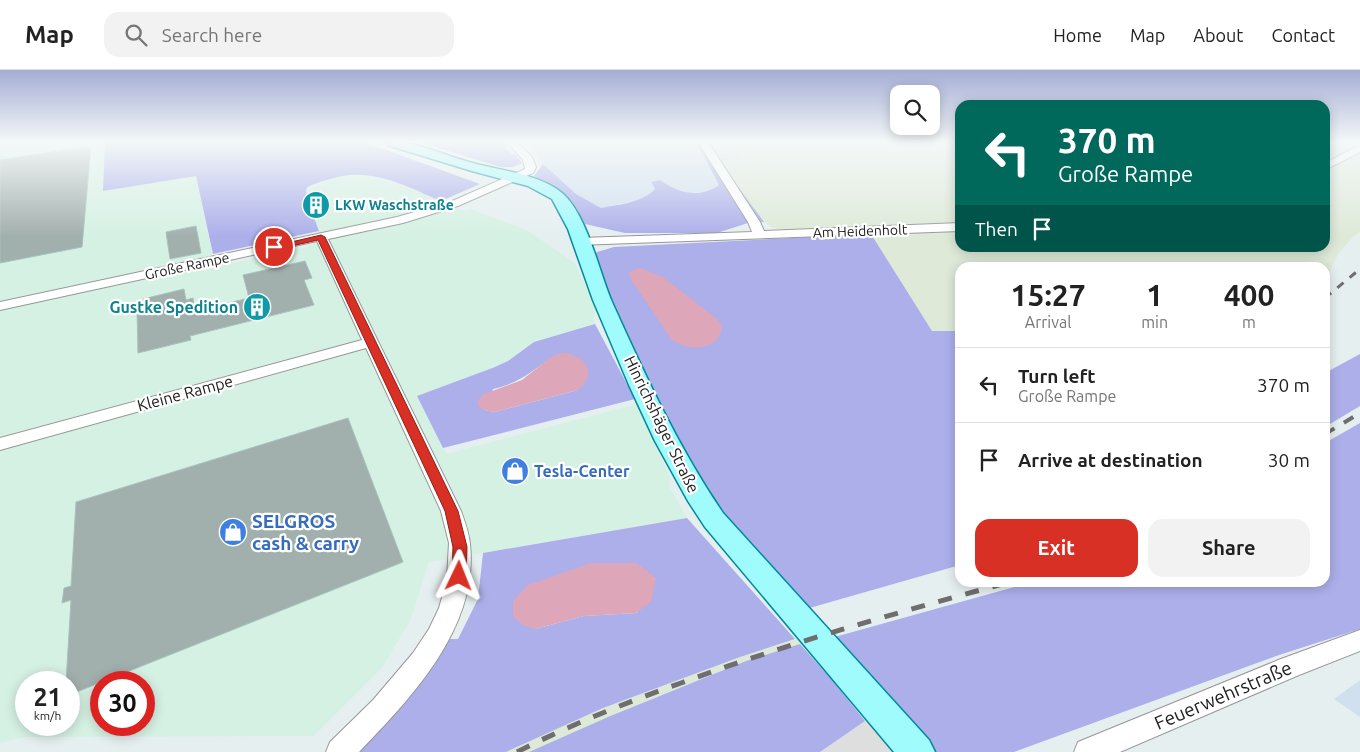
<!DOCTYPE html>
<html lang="en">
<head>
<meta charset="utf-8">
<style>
  :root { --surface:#fff; --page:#f2f2f2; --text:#222; --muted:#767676; --line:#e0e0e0; --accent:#d93025 }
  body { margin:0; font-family:Ubuntu,sans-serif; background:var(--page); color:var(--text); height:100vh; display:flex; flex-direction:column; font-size:19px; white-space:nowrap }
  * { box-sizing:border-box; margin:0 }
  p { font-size:16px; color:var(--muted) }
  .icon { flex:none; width:28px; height:28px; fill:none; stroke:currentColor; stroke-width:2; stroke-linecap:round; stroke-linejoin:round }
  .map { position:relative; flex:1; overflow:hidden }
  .side { position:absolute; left:955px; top:192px; width:375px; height:325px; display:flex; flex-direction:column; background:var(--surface); border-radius:15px; box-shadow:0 2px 12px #0003 }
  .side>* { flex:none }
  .top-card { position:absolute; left:955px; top:30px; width:375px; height:152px; border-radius:15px; box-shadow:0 2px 12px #0003; background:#00695c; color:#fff; overflow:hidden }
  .buttons { position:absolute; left:890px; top:15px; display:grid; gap:10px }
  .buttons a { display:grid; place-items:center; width:50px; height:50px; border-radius:10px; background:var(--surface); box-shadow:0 2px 12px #0003; font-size:25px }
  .speed { position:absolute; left:15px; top:601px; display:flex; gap:10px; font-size:25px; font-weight:700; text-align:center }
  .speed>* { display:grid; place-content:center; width:65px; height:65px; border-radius:50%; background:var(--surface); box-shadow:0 2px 12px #0003; line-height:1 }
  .speed small { font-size:12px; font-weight:400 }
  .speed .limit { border:8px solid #d22; background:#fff; color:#111 }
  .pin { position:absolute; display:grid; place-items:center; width:42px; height:42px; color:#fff; margin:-21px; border:2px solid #fff; border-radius:50%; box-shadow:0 1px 5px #0007 }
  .me { position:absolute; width:55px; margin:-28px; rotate:2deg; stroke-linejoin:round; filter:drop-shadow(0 0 4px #0008) }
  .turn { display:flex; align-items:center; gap:18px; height:105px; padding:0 20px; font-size:22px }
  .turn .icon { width:65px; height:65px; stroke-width:2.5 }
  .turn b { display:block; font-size:35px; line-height:42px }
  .then { display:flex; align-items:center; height:48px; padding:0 20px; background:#0003; gap:10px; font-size:19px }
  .eta { display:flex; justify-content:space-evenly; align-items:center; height:85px; text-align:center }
  .eta b { font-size:30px; font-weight:600; line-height:35px }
  .primary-button { display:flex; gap:10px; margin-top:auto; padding:10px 20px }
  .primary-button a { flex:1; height:58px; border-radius:15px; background:var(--accent); color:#fff; font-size:20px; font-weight:600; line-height:58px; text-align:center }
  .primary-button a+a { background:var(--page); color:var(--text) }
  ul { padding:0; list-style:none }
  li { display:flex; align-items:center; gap:15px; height:75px; padding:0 20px; border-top:1px solid var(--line) }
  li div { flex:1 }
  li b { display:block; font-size:19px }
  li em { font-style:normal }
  header { display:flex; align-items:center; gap:30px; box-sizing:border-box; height:70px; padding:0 25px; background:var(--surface); border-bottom:1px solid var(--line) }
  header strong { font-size:24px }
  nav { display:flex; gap:28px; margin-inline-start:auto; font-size:18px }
  .search { width:350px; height:45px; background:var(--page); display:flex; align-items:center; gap:12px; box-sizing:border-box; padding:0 18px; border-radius:15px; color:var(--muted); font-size:19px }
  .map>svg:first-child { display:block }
  .residential { fill:#dddedd }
  .commercial { fill:#d5f1e3; fill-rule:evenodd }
  .industrial { fill:#dee9d8 }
  .farmland { fill:#d1e0ef }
  .grass { fill:#acafea; fill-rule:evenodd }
  .parking { fill:#e0e0e0 }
  .water { fill:#dea6b9 }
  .building { fill:#a1afad; stroke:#a8c2bf }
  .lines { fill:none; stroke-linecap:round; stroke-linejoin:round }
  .minor-casing { stroke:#979797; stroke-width:2 }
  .major-casing { stroke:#008a9b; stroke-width:3 }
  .minor { fill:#fff; fill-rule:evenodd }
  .major { fill:#9ffbfc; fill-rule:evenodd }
  .rail-far2 { stroke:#6e6e6e; stroke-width:3; stroke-dasharray:8 8; stroke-linecap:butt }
  .rail-far1 { stroke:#6e6e6e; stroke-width:4; stroke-dasharray:11 11; stroke-linecap:butt }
  .rail { stroke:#6e6e6e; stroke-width:5; stroke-dasharray:14 14; stroke-linecap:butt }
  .route { fill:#d93025; stroke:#8d1f18 }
  .labels { text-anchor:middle; stroke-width:4.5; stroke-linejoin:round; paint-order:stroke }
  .far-culture-label { font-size:14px; font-weight:bold; fill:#0d838f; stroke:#fff; text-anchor:start }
  .far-street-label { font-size:14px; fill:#202020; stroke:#fff }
  .culture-label { font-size:16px; font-weight:bold; fill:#0d838f; stroke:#fff; text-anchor:end }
  .street-label { font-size:16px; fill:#202020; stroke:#fff }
  .shop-label { font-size:16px; font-weight:bold; fill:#366cbe; stroke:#fff; text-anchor:start }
  .near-shop-label { font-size:19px; font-weight:bold; fill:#366cbe; stroke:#fff; text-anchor:start }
  .near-street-label { font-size:19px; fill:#202020; stroke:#fff }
</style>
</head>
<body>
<header>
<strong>Map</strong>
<div class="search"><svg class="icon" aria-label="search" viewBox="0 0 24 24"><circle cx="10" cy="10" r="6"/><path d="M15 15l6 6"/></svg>Search here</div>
<nav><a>Home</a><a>Map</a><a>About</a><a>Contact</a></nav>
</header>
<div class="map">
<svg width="1360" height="682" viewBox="0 0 1360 682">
  <rect width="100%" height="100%" fill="#e6eff0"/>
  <!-- residential -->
  <path class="residential" d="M893,634L935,682H820L865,651Z"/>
  <!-- commercial -->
  <path class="commercial" d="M0,72H105L103,121L196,106L215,197L306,177L318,172V161L307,129L306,119L337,106L354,103L368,104L427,124L464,141L470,139L527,160L575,193L597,240L593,246L595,254L534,272L508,291L495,297L417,326L446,384L637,334L670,407L669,416L687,448L429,492L411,549L382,598L314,666L25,667L0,673ZM26,612H69V655H26ZM101,612H144V655H101Z"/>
  <!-- industrial -->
  <g class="industrial">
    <path d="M707,72H960V155L789,162L771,157L764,152L719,91Z"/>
    <path d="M1325,72H1360V73L1325,92Z"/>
    <path d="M1360,83V162L1353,167L1338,184L1325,212V198H960V261H932L871,164L960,160V178H1325V102Z"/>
    <path d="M807,566L811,572L746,591L608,647L529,682H506L603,638L740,587Z"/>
  </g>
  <!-- farmland -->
  <g class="farmland">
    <path d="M529,72H696L719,115L709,121L690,123L674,119L660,110L651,112L655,119L648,126L634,131L601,138L576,124L543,94Z"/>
    <path d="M1360,610V647L1334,629Z"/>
  </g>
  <!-- grass -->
  <g class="grass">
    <path d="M105,72H364L480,114L441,131C403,115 369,95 327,110C320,112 311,114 306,119L307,129L319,161L213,184L196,106L103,121Z"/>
    <path d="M420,72H504L508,76L505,77L512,84H515L522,93L513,97H500Z"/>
    <path d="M696,72H707L719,91L764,152L748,153L717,163H625L585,154C570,124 567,122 536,110L537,108L534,106L543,94L576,124L601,138C620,134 642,133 655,119L651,112L660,110C678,123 699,129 719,115Z"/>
    <path d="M871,164L932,261H960V495L806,539L723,448L652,327L592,189L597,182L614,177Z"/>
    <path d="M595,254L635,329L443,378L417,326L495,297L508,291L534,272ZM552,287L578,320L495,342L485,340L493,319C517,314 533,301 552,287Z"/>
    <path d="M1360,284V336L1325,357V303Z"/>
    <path d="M1360,353V559L1279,585L1014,682H935L831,568L1029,513L1325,512V373Z"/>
    <path d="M687,448L795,569L740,587L603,638L506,682H358L447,569H458L478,529L483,483ZM656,508L637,543L584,546L535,559Z"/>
    <path d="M800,574L832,610L865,651L820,682H529L608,647L746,591Z"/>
  </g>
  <!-- parking -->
  <path class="parking" d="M707,72H734L742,90L719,91Z"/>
  <!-- water -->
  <g class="water">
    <path d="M640,198L663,207L717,249L722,256C720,282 687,282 671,269L630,208L629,202Z"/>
    <path d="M562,283C585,284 599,303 578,320L495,342L484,340L478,336V330L484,324L522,310L551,287Z"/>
    <path d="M591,493H637L656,508L651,532L636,543L584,546L535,559L523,555L513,546V531L528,515Z"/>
  </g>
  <!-- building -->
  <g class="building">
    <path d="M91,76L82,177L0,193V90Z"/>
    <path d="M196,156L201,183L170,189L166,162Z"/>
    <path d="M305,191L312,208L304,210L314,235L190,266L191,270L138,283L137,241L144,240L143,229L184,219L186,230L193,228L195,241L249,228L243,205Z"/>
    <path d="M348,348L403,492L69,625V612H66L71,530L62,533L64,518L71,516L76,432Z"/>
  </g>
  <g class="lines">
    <!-- minor casing -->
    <g class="minor-casing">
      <g id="minor">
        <path d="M507,72H517L532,87L536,97L533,103L458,136L403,153L328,169L461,441C465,452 469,463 470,474C479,557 412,627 359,682H326L330,672L373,630L413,583L429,559L439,538L447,509L449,473L441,441L366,278L0,380V368L362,270L317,171L0,240V232L397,147L450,132L525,99L523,90Z"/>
        <path d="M698,72H708L760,152L764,161L960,153V161L577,175L575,172L577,169L581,168L752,162L748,152Z"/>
        <path d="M1360,75V82L1325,100V93Z"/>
        <path d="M1360,560V581L1299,605L1120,682H1074L1078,672L1281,589Z"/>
      </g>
    </g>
    <!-- major casing -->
    <g class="major-casing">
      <path id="major" d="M385,72C390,71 398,71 404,72C425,76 447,86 469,92C496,100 540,104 562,123C587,144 599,202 612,232C645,305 678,377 723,443L929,670L935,682H894L705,457L688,431L655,371L629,315L593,230L568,159L552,129L528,116L472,101L387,75Z"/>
    </g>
    <!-- minor -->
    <use href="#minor" class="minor"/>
    <!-- major -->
    <use href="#major" class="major"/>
    <!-- rail-far2 -->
    <path class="rail-far2" d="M1325,228L1360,199"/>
    <!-- rail-far1 -->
    <path class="rail-far1" d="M1325,364L1360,343"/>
    <!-- rail -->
    <path class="rail" d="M517,682C570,655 625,633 681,613C789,573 899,542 1010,512"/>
  </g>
  <!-- sky -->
  <linearGradient id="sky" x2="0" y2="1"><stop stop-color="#a4aed5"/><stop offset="0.43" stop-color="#f4f8f8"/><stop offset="1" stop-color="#f4f8f8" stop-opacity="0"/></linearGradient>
  <rect width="1360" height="167" fill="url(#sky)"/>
  <!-- route -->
  <path class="route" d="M321,165L325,167L458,441L467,477L466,506L464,511L459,512L454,511L452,506L453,477L445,441L318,170L274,180L270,177Z"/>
  <!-- icons -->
  <defs>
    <g id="building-disc" transform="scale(1.4375)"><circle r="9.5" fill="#0f9aa8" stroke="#fff"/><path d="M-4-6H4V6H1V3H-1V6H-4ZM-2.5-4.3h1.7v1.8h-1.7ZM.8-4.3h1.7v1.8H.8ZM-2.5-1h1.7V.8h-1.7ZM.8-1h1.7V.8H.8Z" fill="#fff"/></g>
    <g id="shop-disc" transform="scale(1.4375)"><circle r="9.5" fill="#3f7fe0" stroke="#fff"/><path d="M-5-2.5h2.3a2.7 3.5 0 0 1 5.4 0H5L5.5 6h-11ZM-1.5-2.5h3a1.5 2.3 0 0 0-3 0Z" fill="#fff"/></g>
  </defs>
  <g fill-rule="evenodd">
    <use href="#building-disc" x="316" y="135"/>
    <use href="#building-disc" x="257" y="237"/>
    <use href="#shop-disc" x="515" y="401"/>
    <use href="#shop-disc" x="233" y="462"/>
  </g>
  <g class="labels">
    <!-- far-culture labels -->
    <g class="far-culture-label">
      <text x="335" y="140">LKW Waschstraße</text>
    </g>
    <!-- far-street labels -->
    <g class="far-street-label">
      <text transform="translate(860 161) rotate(-2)" y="5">Am Heidenholt</text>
      <text transform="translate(187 196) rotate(-12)" y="5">Große Rampe</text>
    </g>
    <!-- culture labels -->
    <g class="culture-label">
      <text x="238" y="243">Gustke Spedition</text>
    </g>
    <!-- street labels -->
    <g class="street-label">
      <text transform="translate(185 323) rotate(-15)" y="6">Kleine Rampe</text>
      <text transform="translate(662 354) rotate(64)" y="6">Hinrichshäger Straße</text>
    </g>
    <!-- shop labels -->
    <g class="shop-label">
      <text x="534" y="407">Tesla-Center</text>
    </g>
    <!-- near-shop labels -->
    <g class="near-shop-label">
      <text x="252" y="458">SELGROS<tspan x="252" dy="22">cash &amp; carry</tspan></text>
    </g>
    <!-- near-street labels -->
    <g class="near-street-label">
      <text transform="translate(1223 625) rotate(-23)" y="7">Feuerwehrstraße</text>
    </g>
  </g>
</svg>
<div class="buttons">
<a><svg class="icon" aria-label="search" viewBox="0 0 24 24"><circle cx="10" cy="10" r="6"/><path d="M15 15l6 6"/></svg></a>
</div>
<div class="speed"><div>21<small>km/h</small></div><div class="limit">30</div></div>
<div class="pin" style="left:274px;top:177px;background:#d93025"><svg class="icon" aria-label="arrive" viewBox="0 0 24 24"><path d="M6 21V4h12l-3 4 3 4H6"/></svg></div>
<svg class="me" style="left:459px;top:506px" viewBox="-20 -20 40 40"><path d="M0-17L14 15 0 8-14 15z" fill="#d93025" stroke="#fff" stroke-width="4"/></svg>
<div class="top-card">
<div class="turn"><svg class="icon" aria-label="left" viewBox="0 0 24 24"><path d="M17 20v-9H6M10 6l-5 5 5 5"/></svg><div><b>370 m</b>Große Rampe</div></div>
<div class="then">Then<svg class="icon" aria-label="arrive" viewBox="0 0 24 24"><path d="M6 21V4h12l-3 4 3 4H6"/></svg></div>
</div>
<section class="side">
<div class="eta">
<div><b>15:27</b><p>Arrival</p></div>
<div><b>1</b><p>min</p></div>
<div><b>400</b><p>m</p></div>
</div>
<ul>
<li><svg class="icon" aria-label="left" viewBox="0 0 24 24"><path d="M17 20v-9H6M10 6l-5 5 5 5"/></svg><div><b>Turn left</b><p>Große Rampe</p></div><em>370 m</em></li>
<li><svg class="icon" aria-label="arrive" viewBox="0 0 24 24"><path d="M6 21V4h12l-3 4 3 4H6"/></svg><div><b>Arrive at destination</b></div><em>30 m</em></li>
</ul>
<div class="primary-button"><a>Exit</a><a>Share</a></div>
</section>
</div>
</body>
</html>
